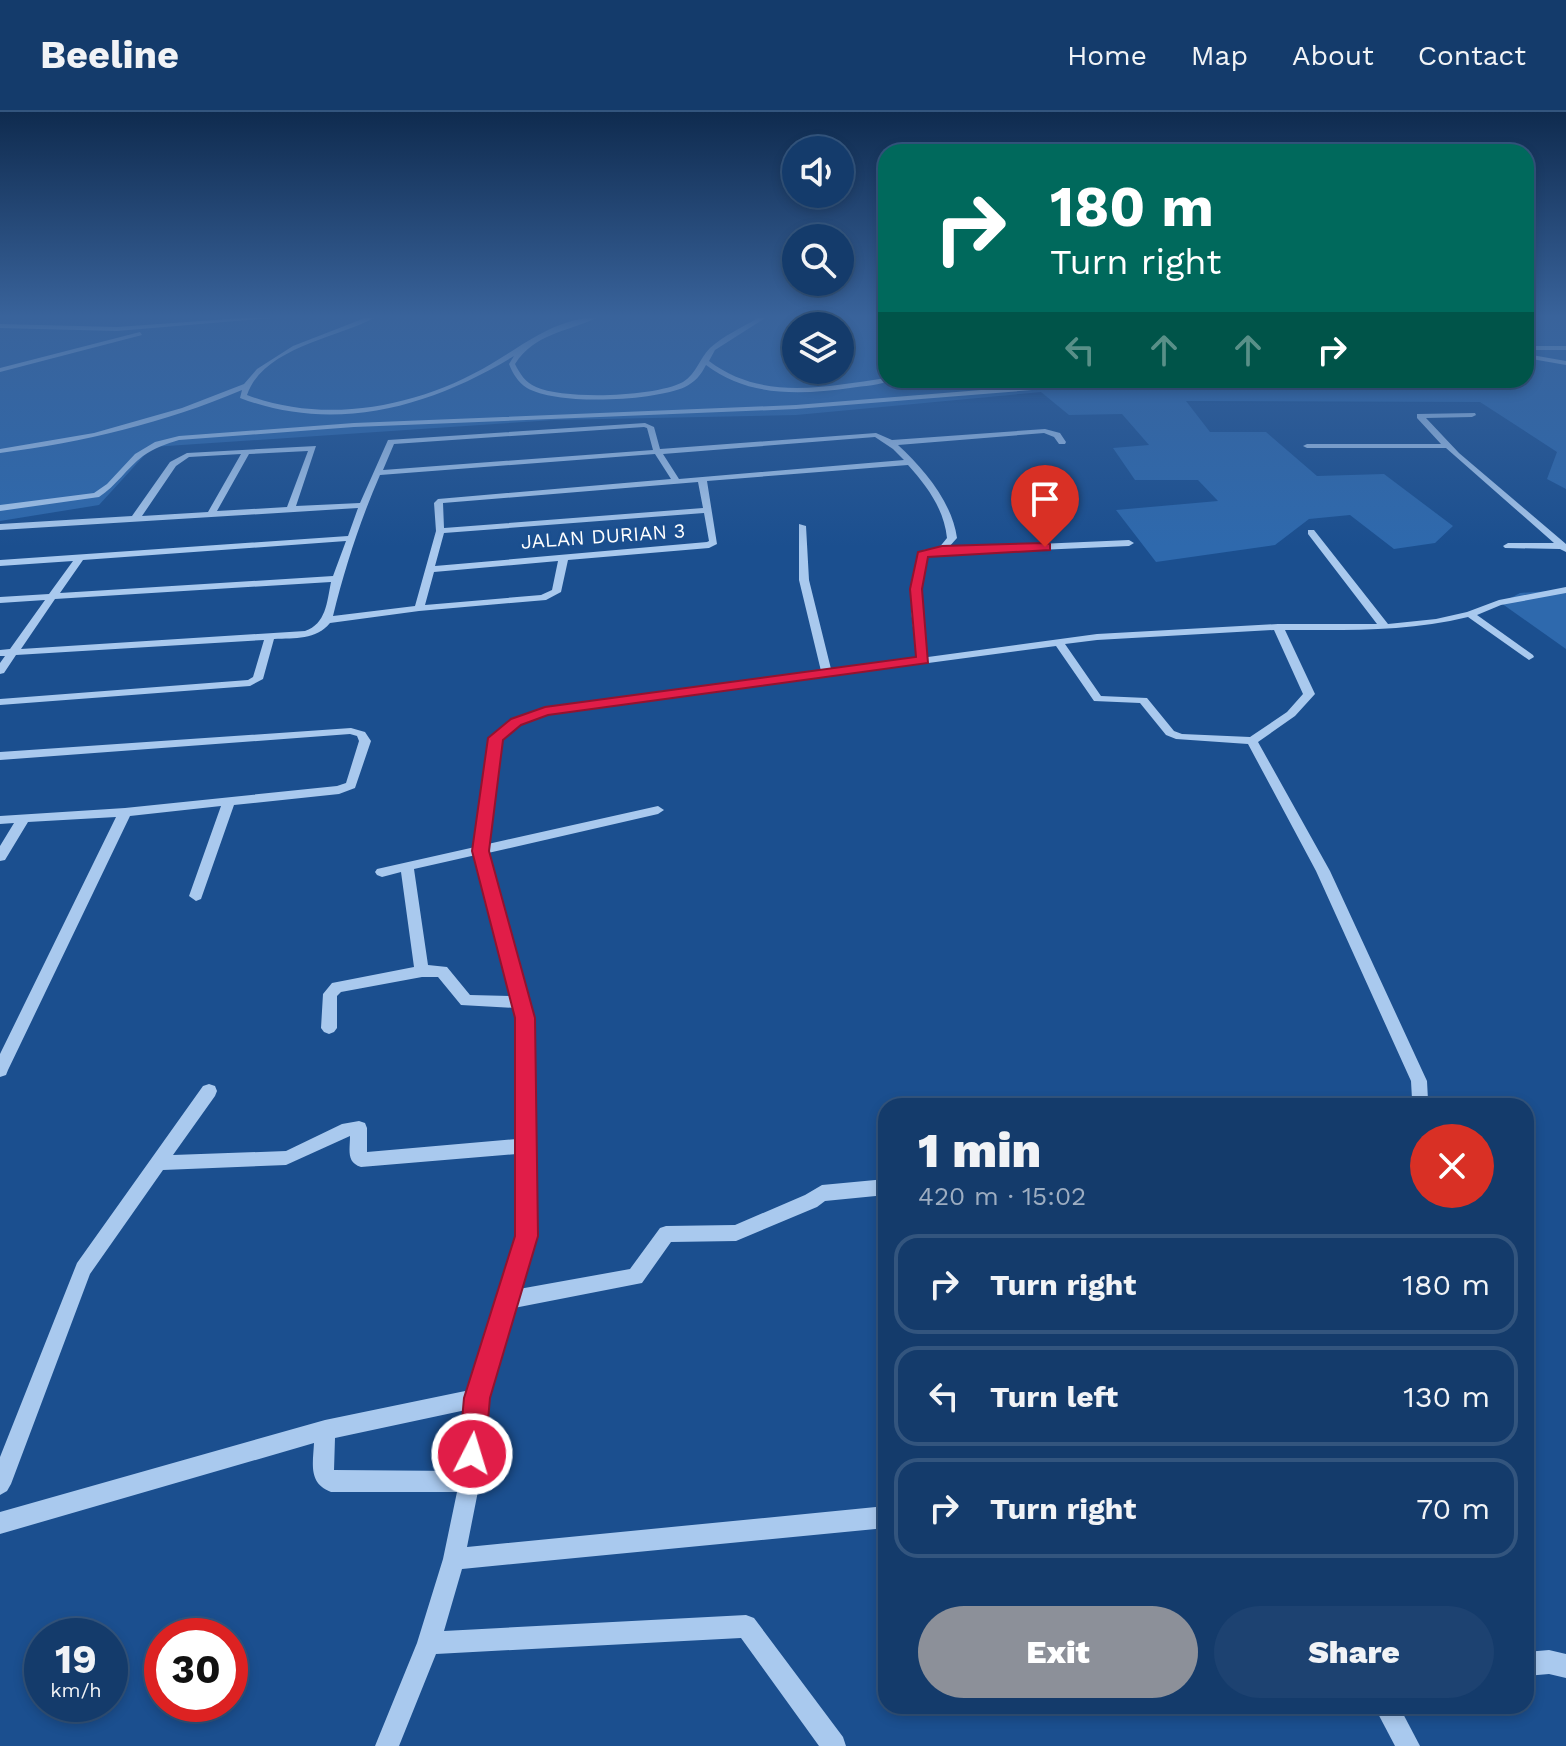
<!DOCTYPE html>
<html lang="en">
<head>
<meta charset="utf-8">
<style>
  :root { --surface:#143b6b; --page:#1d4271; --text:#f1f3f6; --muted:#9dadc1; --line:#33557e; --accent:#8c9099 }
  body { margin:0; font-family:"Work Sans",sans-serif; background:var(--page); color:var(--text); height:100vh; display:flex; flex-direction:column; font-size:30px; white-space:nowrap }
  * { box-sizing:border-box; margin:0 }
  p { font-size:26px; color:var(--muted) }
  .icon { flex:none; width:44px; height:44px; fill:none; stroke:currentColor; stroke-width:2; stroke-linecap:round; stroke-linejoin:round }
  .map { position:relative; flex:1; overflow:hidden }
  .drawer { position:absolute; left:878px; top:986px; width:656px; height:616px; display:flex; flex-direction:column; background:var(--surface); border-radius:24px; box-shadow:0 4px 12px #0003,0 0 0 2px var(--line) }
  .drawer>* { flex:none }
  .top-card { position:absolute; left:878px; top:32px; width:656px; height:244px; border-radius:24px; box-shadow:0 4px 12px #0003,0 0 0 2px var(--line); background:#00695c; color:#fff; overflow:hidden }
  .fabs { position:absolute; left:782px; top:24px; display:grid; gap:16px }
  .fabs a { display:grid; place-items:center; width:72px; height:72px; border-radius:50%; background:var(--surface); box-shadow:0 4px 12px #0003,0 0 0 2px var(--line); font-size:40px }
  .speed { position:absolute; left:24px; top:1506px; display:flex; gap:16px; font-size:40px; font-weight:700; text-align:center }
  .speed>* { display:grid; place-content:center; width:104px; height:104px; border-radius:50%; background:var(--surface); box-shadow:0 4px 12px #0003,0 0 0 2px var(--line); line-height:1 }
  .speed small { font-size:20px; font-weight:400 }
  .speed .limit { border:12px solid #d22; background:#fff; color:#111 }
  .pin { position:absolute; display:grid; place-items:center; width:68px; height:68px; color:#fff; margin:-82px -34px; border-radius:50% 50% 50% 0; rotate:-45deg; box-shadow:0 0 8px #0007 }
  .pin .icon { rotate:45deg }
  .me { position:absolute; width:88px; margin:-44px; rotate:5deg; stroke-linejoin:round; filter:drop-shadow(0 0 6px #0008) }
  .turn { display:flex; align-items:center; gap:28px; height:168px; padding:0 40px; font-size:36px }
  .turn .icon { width:104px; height:104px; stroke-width:2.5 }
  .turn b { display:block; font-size:56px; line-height:68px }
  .lanes { display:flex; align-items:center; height:76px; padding:0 40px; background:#0003; justify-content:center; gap:40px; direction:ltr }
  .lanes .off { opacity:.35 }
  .round { display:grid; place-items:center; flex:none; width:84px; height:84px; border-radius:42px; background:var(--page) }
  .summary { display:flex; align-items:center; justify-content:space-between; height:136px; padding:0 40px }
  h1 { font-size:48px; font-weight:800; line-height:60px }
  .action { display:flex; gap:16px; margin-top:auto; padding:16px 40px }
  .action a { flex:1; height:92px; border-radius:48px; background:var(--accent); color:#fff; font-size:32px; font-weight:800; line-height:92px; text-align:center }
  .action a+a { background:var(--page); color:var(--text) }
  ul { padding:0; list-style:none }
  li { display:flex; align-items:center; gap:24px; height:100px; margin:0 16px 12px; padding:0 24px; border:4px solid var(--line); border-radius:24px }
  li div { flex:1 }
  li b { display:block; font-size:30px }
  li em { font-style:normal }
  header { display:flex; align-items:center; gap:48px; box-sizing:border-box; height:112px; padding:0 40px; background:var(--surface); border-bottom:2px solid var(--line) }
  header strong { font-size:38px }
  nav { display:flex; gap:44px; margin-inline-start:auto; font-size:28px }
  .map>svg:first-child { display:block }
  .green { fill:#2e69ad; fill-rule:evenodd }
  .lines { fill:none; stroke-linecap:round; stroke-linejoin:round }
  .minor { fill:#a9c9ee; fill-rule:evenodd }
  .route { fill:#e11d48; stroke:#92132f; stroke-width:2 }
  .labels { text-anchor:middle; stroke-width:6; stroke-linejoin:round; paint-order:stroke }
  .far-street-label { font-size:20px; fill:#fff; stroke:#1b4f8f }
</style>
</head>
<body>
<header>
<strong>Beeline</strong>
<nav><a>Home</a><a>Map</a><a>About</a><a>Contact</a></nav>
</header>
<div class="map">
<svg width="1566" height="1634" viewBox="0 0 1566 1634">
  <rect width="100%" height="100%" fill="#1b4f8f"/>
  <!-- green -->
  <g class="green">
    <path d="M0,206H886V268H1526V206H1566V377L1547,367L1557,340L1480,290L1186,289L1210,320H1266L1317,364L1384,362L1453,414L1435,431L1394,437L1350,403L1309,407L1275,433L1156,450L1116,398L1218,389L1198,368H1135L1113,336L1149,333L1122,302L1069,303L1041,280L796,303L554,308L152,335L99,393L0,409ZM796,214H840V258H796Z"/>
    <path d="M1566,478V537L1501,491L1520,481Z"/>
  </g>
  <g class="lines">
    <!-- minor -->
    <g class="minor">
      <path d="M244,206H271L117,219L0,216V212L117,215Z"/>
      <path d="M365,206H374C336,226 263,236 247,283C326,313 419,295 491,252C522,234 557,205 596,206C567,220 535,221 515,252C520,262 525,270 536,275C565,288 655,285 683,270C697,261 699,247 710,236C723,224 743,215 758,206H765L715,238L709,249C762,289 824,275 886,266L893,268C880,273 864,274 850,276C800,283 748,285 706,253C701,263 695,270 685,275C653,289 558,294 527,276C518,270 513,262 509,252L514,244C430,295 335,322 240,286L242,278C164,311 84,330 0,341V337L94,321L182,296L244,272L257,257L293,234Z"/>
      <path d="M140,220L142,223L0,260V256Z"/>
      <rect x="1526" y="234" width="40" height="4"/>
      <path d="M1526,242L1566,249V253L1526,246Z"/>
      <path d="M1106,268H1136L1132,270L796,297L354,315L179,328C166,332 154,336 143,344C127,356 116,374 99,385L0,399V393L94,381L107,372L135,342L155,330L179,324L354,311L796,293Z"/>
      <path d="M1475,301L1476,303L1472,305L1426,306L1459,341L1566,432V440L1560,437L1505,436L1503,434L1508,431H1554L1446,336H1307L1303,334L1307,332H1441L1417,306V302Z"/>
      <path d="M645,311L654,315L660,337L876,321L892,328L1045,317L1060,321L1066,330L1065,332H1059L1054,325L1044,321L898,333C924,357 952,390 957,426L948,436L1129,428L1134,431L1129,434L929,443C912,472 923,513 928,545L1097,522L1278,512H1377L1308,422V418H1314L1388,512L1436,507L1467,500L1499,488L1566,475V481L1501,493L1477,503L1533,543L1534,545L1529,548L1468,505C1407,520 1347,518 1285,518L1315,582L1295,604L1258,630L1330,759L1427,969L1428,988L1425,994H1408L1412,987L1411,969L1316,759L1248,632L1176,627L1166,623L1140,591L1094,589L1056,534L547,602L520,612L502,627L488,732L658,694L664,698L658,702L488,741L533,906L535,1124L519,1177L630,1157L660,1116L666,1114L735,1113L805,1083L822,1073L886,1067V1083L825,1089L817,1095L736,1129L671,1130L642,1171L514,1196L487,1286L480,1369L467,1435L886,1394V1416L462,1457L444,1519L746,1503L754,1506L843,1625L846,1634H819L741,1526L436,1542L399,1634H375L417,1531L443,1447L457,1380H331C308,1371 313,1352 314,1331L0,1422V1400L325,1308L470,1278L517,1124V1042L361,1055C346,1050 350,1038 350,1024L286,1053L163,1058L90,1162L11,1372L7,1379L0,1383V1345L77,1151L203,974L209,972L215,974L217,979L215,984L173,1043L286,1039L342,1012L359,1009L365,1011L367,1016V1040L517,1027V906L515,896L461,893L438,865H422L341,880L337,884V916L334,920L329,922L324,920L321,916L323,882L332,871L414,855L401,760L382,765L377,763L375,760L377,757L475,735L490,626L512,608L545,596L821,559L799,468V412L806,414L809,468L831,557L917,546C913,511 903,470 923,438L938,437L947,426C944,397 927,374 908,353L707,369L717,432L709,436L568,448L561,480L546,488L419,499L330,511C316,528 295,526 274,527L263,567L250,574L0,593V587L248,568L253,565L264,528L16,543L4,561L0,562V551L5,544H0V538L10,537L45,488L0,491V485L49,482L73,449L0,454V448L348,424L358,396L0,418V412L132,404L170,350L187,341L316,334L296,394L360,391L388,328ZM644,315L647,316L653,338L383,358L394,332ZM875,325L893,337L904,348L679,367L663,342ZM308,339L287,395L217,399L249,342ZM241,342L208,400L142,404L176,354L189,345ZM655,342L671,367L438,387L434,391L436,419L415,494L333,504C345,455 360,409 380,363ZM698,370L703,396L444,416L443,391ZM704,401L709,429L707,430L435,454L444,421ZM346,429L333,464L60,481L83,448ZM558,449L552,478L541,483L425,493L434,460ZM331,470C327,490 326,512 305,519L21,537L55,487ZM1274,518L1303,582L1287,600L1250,625L1182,622L1174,619L1147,586L1101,584L1065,532L1097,528ZM476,743L512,884L470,883L447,855L428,853L414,757ZM466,1298L460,1359L334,1358L335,1326Z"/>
      <path d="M351,616L365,620L371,629L355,676L339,682L234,693L201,787L196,789L189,784L221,694L130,704L8,958L6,963L0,965V942L116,705L28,710L5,748L0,749V734L14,711L0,712V704L125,696L337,674L346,671L359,629L357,624L350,622L0,648V640Z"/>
      <path d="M1549,1538L1566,1542V1566L1549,1562L1526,1564V1540Z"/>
      <path d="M1374,1594H1399L1420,1634H1395Z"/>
    </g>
  </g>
  <!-- sky -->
  <linearGradient id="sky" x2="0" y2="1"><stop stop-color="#0f2b4f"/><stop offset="0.47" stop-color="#39639b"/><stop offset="1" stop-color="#39639b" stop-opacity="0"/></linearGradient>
  <rect width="1566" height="435" fill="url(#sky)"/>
  <!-- route -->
  <path class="route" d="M1045,431L1050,432V438L928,445L922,477L928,551L548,603L521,613L503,628L489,739L535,906L538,1124L490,1286L485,1342L481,1351L472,1355L463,1351L459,1342L464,1286L515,1124V906L472,739L488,626L511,607L545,595L916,545L910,477L918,440L942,434Z"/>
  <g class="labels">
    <!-- far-street labels -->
    <g class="far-street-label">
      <text transform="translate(603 424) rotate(-4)" y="7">JALAN DURIAN 3</text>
    </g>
  </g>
</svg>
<div class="fabs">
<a><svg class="icon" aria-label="sound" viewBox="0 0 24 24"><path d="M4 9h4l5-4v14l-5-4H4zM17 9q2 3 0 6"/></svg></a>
<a><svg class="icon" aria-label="search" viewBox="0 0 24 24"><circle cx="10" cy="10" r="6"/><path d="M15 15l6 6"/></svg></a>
<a><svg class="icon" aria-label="layers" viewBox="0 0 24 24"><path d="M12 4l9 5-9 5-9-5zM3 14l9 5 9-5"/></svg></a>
</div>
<div class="speed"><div>19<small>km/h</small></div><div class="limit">30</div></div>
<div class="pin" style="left:1045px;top:435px;background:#d93025"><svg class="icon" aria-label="arrive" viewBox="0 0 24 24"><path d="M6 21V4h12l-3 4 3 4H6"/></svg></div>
<svg class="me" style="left:472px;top:1342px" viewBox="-20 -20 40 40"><circle r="17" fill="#e11d48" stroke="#fff" stroke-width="3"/><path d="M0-11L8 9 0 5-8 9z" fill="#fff"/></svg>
<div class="top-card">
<div class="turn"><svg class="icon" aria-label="right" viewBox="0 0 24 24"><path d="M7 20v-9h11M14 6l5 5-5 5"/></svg><div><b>180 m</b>Turn right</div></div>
<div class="lanes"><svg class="icon off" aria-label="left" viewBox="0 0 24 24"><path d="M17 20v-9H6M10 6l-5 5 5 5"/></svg><svg class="icon off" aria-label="ahead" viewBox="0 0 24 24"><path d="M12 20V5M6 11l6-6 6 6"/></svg><svg class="icon off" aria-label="ahead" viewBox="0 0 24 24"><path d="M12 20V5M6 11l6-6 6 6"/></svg><svg class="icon" aria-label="right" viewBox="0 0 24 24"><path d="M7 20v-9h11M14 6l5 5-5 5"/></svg></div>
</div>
<section class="drawer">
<div class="summary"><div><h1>1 min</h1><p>420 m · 15:02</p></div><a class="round" style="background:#d93025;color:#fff"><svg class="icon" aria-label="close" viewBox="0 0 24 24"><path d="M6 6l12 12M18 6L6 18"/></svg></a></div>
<ul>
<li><svg class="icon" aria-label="right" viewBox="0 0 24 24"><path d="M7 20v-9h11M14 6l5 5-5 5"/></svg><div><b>Turn right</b></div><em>180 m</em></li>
<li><svg class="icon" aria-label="left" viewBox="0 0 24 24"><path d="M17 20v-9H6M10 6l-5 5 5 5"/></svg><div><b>Turn left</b></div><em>130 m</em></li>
<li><svg class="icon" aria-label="right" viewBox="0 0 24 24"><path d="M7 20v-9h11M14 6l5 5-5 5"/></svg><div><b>Turn right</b></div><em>70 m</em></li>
</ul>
<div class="action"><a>Exit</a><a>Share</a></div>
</section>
</div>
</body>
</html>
